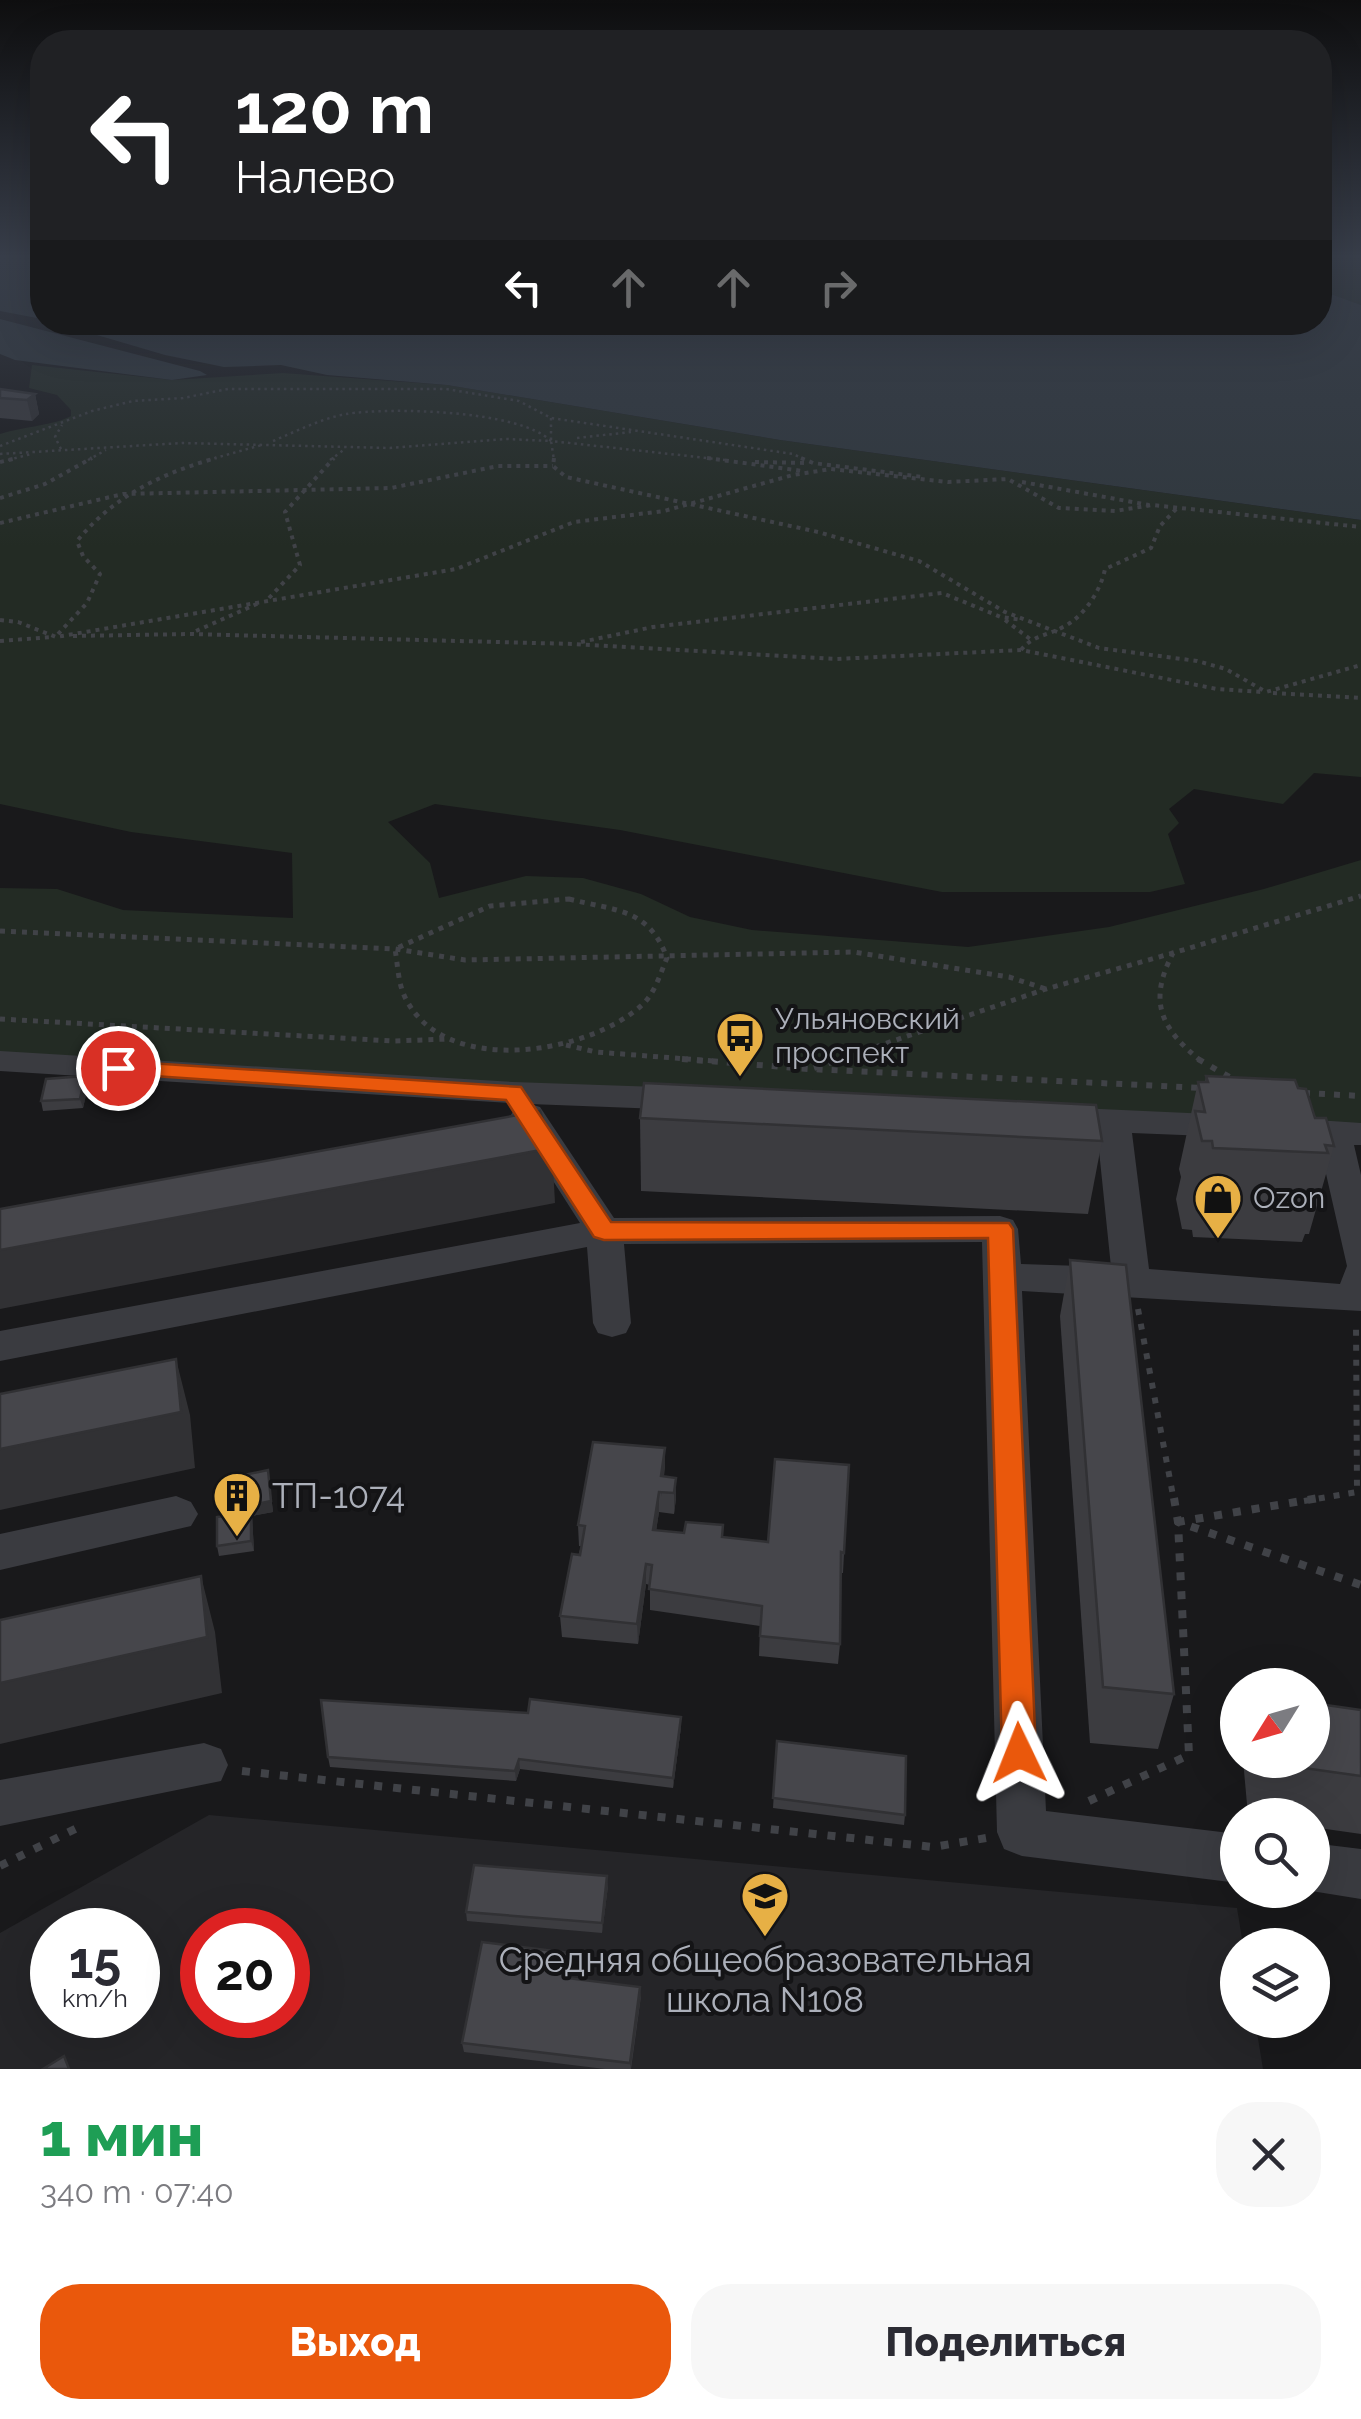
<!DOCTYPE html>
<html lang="ru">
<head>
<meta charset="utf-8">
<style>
  :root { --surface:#fff; --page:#f7f7f7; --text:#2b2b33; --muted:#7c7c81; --accent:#ea580c }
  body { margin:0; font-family:Raleway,sans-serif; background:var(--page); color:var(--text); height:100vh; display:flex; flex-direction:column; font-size:38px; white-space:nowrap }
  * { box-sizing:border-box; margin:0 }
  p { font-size:32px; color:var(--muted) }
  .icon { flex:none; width:55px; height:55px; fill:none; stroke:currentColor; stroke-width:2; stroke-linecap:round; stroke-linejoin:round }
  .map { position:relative; height:2069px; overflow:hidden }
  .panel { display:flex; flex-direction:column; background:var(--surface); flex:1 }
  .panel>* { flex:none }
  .banner { position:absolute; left:30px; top:30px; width:1302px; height:305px; border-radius:40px; box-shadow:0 10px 40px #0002; background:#202124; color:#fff; overflow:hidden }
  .needle { width:65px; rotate:233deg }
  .controls { position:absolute; left:1220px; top:1668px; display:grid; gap:20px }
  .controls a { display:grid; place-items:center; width:110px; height:110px; border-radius:50%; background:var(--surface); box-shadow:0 10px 40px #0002; font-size:50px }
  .speed { position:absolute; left:30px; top:1908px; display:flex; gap:20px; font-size:50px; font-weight:700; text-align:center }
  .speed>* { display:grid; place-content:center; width:130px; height:130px; border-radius:50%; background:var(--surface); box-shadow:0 10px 40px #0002; line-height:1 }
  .speed small { font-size:25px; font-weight:400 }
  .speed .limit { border:15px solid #d22; background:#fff; color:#111 }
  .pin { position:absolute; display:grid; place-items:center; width:85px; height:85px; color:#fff; margin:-42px; border:5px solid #fff; border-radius:50%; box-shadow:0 2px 10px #0007 }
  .me { position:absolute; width:110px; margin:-55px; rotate:358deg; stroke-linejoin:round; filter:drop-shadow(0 0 8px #0008) }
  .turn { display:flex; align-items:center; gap:35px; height:210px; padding:0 40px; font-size:45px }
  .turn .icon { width:130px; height:130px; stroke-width:2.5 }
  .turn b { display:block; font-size:70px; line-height:85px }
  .lanes { display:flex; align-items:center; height:95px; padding:0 40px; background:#0003; justify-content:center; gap:50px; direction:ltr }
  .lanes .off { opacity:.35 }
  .round { display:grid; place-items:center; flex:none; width:105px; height:105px; border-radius:40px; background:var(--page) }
  .headline { display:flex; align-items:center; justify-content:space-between; height:170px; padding:0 40px }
  h1 { font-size:60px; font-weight:800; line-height:75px; color:#1e9e55 }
  .button { display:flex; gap:20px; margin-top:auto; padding:20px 40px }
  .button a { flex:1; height:115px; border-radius:40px; background:var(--accent); color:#fff; font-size:40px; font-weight:800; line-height:115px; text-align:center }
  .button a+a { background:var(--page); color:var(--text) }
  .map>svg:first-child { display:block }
  .built { fill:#252528; fill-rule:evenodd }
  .green { fill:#232b24 }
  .water { fill:#30383e }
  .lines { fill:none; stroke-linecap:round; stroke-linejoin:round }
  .path-far4 { stroke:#404247; stroke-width:2.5; stroke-dasharray:2.5 4; stroke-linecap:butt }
  .path-far3 { stroke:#404247; stroke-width:4; stroke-dasharray:4 5; stroke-linecap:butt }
  .path-far2 { stroke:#404247; stroke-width:5; stroke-dasharray:5 6; stroke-linecap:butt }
  .path-far1 { stroke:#404247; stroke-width:6; stroke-dasharray:6 9; stroke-linecap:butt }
  .path { stroke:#404247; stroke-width:8; stroke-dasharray:8 11; stroke-linecap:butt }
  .minor { fill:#3a3b40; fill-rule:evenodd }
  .wall { fill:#3c3c40 }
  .shaded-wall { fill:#313134 }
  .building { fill:#46464b; stroke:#313134; stroke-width:2.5 }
  .route { fill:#ea580c; stroke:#983908; stroke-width:2.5 }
  .labels { text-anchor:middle; stroke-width:8; stroke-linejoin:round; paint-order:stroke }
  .poi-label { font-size:30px; fill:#acb0ba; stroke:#141416; text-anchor:start }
  .near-poi-label { font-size:35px; fill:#acb0ba; stroke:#141416; text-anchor:start }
</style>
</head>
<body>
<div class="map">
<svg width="1361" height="2069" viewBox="0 0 1361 2069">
  <rect width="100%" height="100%" fill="#19191b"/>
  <!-- built -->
  <path class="built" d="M209,1815L1237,1908L1243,1945H1238V2020H1255L1263,2069H0V1933ZM52,1930H138V2015H52ZM202,1930H288V2015H202Z"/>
  <!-- green -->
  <g class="green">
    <path d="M1320,257H1361V305L1320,290Z"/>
    <path d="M32,365L172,380L283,373L447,385L780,440L1361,520V777L1314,773L1283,804L1194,789L1169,809L1179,823L1168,834L1185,884L1150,892H942L620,830L435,804L388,822L430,863L439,898L526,876L583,878L641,894L690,917L752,930L968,947L1109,927L1264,889L1361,860V1134L0,1061V888L57,889L123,910L293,918L292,853L131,832L0,804V434C22,427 55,425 71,416V410L57,395L29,388Z"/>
  </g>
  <!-- water -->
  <g class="water">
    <path d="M0,257H42V319L0,311Z"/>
    <path d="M1320,290L1361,305V520L780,440L447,385L327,375L281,365L224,367L165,355L56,323L1320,322Z"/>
    <path d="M0,319L200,371L207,375L172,380L15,360L0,354Z"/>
  </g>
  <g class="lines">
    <!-- path-far4 -->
    <g class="path-far4">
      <path d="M551,418V441"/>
      <path d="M577,438L631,432"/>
      <path d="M273,441C297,431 320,419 346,414C389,407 520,410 551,441L725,460"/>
      <path d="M0,446L92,411L133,401L183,398L228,389H446L519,401L551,418L793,454L806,460"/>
      <path d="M61,449L55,437L62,425"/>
      <path d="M0,454L182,443L390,448L506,439L551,441L554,460"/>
      <path d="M8,460L31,454"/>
      <path d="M88,460L106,450"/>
      <path d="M208,460L262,445"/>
      <path d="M330,460L345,449"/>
    </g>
    <!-- path-far3 -->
    <g class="path-far3">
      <path d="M554,458L553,466L566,477L818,532L919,561L1005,612L1099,648L1197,661L1226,669L1266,692L1361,665"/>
      <path d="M707,458L803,471"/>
      <path d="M801,458L813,463L923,477"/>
      <path d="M0,462L17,458"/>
      <path d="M755,462L809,463"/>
      <path d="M1022,482L1149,505"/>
      <path d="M0,498L45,484L92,458"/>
      <path d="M0,523L123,494L391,488L498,466H553"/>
      <path d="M269,598L300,565L285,512L334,458"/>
      <path d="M0,620L18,622L56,637L456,569L574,522L664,511L793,475L831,469L948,482L1008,479L1059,508L1115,511L1152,505L1361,527"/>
      <path d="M1005,620L1030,639"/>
      <path d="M196,631L259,603"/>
      <path d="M58,634L87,603L100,574L83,556L77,541C114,496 160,474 216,458"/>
      <path d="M73,636L190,634L574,644L837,659L1021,650L1217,689L1262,692"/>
      <path d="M0,641L52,637"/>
      <path d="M581,642L653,627L942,593L1001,617L1022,620"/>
      <path d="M1021,650C1033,635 1047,636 1063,627C1084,617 1101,590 1105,569L1151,548L1160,526L1178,507"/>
      <path d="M1273,693L1361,698"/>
    </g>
    <!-- path-far2 -->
    <g class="path-far2">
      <path d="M569,899C616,911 649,908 667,958C660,974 655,993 642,1005C588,1054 448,1077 407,1001C398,986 398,966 395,949L490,906Z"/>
      <path d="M0,931L395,949L465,960L854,952L1009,977L1046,989"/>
      <path d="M0,1019L393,1041L449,1039"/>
      <path d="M566,1045L596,1052L713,1061"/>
      <path d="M834,1061L1046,989L1173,953"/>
      <path d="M1201,1061C1160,1028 1148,1001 1173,953L1361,896"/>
    </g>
    <!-- path-far1 -->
    <g class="path-far1">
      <path d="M682,1059L809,1069L1203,1088"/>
      <path d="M1198,1059L1231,1078"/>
      <path d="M814,1068L841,1059"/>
      <path d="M1304,1093L1361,1096"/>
      <path d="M1138,1309L1174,1501"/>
      <path d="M1304,1501L1357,1492L1356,1322"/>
    </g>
    <!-- path -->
    <g class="path">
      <path d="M1174,1498L1178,1522L1361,1585"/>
      <path d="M242,1771L933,1847L986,1838"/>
      <path d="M1089,1801L1189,1755L1178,1522L1319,1498"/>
      <path d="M0,1866L81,1826"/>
    </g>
    <!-- minor -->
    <g class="minor">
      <path d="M0,1051L513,1082L687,1088L699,1091L704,1099L699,1107L687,1110L530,1104L540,1107L614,1218L1000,1216L1013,1220L1018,1229L1021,1264L1111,1267L1097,1131L1044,1126L1039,1118L1044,1110L1056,1107L1232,1115L1244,1118L1249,1126L1244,1134L1232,1137L1132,1133L1149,1269L1340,1284L1347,1266L1319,1143L1274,1137L1269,1129L1274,1121L1286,1118L1361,1123V1145H1354L1361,1175V1311L1022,1291L1046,1811L1238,1834V1883L1022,1856L1004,1849L997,1832L982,1242L624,1244L631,1323L626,1333L612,1337L598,1333L593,1323L587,1247L0,1361V1331L580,1223L511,1115L516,1107L526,1104L0,1071Z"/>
      <path d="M176,1496L191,1502L198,1514L191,1526L0,1570V1534Z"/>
      <path d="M204,1743L221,1749L228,1765L221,1781L0,1826V1780Z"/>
      <path d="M1312,1843L1361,1849V1899L1305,1890H1312Z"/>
    </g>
  </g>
  <!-- wall -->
  <g class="wall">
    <path d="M0,389L35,394L39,414L32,421L0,418Z"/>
    <path d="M85,1076L88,1086L83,1108L43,1111L41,1101Z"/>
    <path d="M1206,1076L1298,1088L1334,1146L1309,1234H1305L1302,1242L1193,1237L1192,1230L1182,1229L1176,1199L1181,1177L1179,1169L1198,1082H1205Z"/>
    <path d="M640,1118L1102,1141L1088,1214L641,1191Z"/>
    <path d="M1070,1260L1174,1694L1158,1749L1090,1743L1060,1316Z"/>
    <path d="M665,1448L664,1477L676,1478V1498L674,1514L659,1512L656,1531L684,1533L723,1525V1537L844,1553L843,1573H840V1644L838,1664L759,1656L760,1626L650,1610V1585L646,1584L638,1644L562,1637L560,1616L581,1546H579L578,1525Z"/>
    <path d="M268,1470L273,1512L252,1516L254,1551L219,1556L217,1546L228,1515L227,1510Z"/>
    <path d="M1361,1710V1834L1312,1827V1815H1248L1243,1760H1312Z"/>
    <path d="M681,1727L673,1788L520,1769L516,1781L330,1767L328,1757Z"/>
    <path d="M777,1741L905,1815L904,1825L773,1808Z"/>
    <path d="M608,1886L602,1933L467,1921L466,1912Z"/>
    <path d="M572,1962L570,1978L641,1996L631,2069H605L464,2052L462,2043Z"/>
  </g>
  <!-- shaded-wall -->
  <g class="shaded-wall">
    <path d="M35,394L39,414L32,421L27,400Z"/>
    <path d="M85,1076L88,1086L83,1108L80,1099Z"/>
    <path d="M552,1148L555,1203L0,1309V1250Z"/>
    <path d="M176,1359L190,1415L195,1468L0,1510V1449Z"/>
    <path d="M665,1448V1468L661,1497V1476Z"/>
    <path d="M268,1470L273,1512L252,1516L254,1551L251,1541L229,1520L227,1510Z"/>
    <path d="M676,1478V1498L674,1514V1493Z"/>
    <path d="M659,1492V1512L653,1551V1530Z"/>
    <path d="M646,1564V1584L638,1644L637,1624Z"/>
    <path d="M201,1576L215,1632L222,1693L0,1744V1683Z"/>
    <path d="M681,1717V1727L673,1788V1778Z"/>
    <path d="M519,1759L520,1769L516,1781L515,1771Z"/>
    <path d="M607,1876L608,1886L602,1933V1923Z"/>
    <path d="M640,1987L641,1996L630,2069V2063Z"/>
  </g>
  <!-- building -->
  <g class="building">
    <path d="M0,389L35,394L27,400L0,398Z"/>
    <path d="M85,1076L80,1099L41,1101L46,1079Z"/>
    <path d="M1206,1076L1295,1080L1298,1088L1306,1089L1315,1118H1326L1334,1146L1325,1145L1328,1153L1213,1148L1212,1141H1202L1195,1111L1205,1112L1198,1082H1208Z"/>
    <path d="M644,1083L1096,1105L1102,1141L640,1118Z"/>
    <path d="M540,1111L552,1148L0,1250V1209Z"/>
    <path d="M1070,1260L1126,1265L1174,1694L1103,1687Z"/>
    <path d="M176,1359L181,1412L0,1449V1394Z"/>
    <path d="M593,1442L665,1448L661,1476L676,1478L674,1493L659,1492L653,1530L684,1533L686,1522L723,1525L722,1537L768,1542L775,1459L849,1465L844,1553L841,1552L840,1644L760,1636L762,1606L649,1589L652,1565L646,1564L637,1624L560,1616L572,1554L580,1555L585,1526L578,1525Z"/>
    <path d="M268,1470L271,1501L227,1510L225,1479Z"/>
    <path d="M251,1512V1541L217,1546V1517Z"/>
    <path d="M201,1576L207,1637L0,1683V1620Z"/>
    <path d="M530,1699L681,1717L673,1778L519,1759L515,1771L328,1757L321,1700L528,1713Z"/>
    <path d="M1312,1703L1361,1710V1776L1268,1763L1267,1760H1312Z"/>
    <path d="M777,1741L906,1756L905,1815L773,1798Z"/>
    <path d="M474,1865L607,1876L602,1923L466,1912Z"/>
    <path d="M482,1942L571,1953L567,1978L640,1987L630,2063L462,2043Z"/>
    <path d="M64,2056L69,2069H43Z"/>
  </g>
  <!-- sky -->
  <linearGradient id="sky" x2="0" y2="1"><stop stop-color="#0e0e0f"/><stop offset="0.47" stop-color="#383e4a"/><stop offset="1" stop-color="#383e4a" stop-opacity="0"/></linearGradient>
  <rect width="1361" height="546" fill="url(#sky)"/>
  <!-- route -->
  <path class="route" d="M118,1061L521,1087L611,1222L1009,1223L1013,1229L1036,1753L1031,1764L1019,1769L1007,1764L1002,1753L988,1238L604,1240L594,1237L506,1100L110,1073L107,1068L110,1063Z"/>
  <!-- icons -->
  <defs>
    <g id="bus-pin" transform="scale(2.5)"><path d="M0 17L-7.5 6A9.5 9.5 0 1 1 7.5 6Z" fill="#e7b045" stroke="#141416"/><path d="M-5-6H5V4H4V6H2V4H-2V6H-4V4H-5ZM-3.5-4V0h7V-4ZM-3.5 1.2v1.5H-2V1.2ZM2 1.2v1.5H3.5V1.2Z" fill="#111"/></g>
    <g id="shop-pin" transform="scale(2.5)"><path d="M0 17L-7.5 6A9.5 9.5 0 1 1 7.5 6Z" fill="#e7b045" stroke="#141416"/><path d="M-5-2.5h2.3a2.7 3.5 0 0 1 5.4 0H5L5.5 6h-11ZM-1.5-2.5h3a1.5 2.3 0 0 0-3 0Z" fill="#111"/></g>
    <g id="building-pin" transform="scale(2.5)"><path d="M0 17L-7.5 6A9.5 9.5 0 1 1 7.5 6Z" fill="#e7b045" stroke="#141416"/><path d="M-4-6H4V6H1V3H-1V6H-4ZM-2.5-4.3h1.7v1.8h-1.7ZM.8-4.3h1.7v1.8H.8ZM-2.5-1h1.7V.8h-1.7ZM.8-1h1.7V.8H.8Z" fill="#111"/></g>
    <g id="school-pin" transform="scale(2.5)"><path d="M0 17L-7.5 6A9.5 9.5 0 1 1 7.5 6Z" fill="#e7b045" stroke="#141416"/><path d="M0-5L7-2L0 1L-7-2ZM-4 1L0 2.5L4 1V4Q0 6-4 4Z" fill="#111"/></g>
  </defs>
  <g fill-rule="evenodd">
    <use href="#bus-pin" x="740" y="1036"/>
    <use href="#shop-pin" x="1218" y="1198"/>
    <use href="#building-pin" x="237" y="1496"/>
    <use href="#school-pin" x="765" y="1896"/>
  </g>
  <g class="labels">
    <!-- poi labels -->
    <g class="poi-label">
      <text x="775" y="1029">Ульяновский<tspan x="775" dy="34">проспект</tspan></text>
      <text x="1253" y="1208">Ozon</text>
    </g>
    <!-- near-poi labels -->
    <g class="near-poi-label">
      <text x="272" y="1508">ТП-1074</text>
      <text x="765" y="1972" text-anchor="middle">Средняя общеобразовательная<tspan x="765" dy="40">школа N108</tspan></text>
    </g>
  </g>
</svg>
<div class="controls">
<a><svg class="needle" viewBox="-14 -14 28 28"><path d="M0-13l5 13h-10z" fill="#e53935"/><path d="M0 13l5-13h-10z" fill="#7c7c81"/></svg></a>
<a><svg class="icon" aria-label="search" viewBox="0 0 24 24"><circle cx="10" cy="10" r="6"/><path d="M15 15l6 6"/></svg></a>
<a><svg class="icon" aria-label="layers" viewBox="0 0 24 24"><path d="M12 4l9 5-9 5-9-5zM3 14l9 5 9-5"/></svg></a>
</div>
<div class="speed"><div>15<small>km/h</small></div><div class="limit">20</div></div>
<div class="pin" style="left:118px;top:1068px;background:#d93025"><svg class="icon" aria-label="arrive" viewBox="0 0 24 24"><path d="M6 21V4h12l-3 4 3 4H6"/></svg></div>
<svg class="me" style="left:1019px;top:1753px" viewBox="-20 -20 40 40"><path d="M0-17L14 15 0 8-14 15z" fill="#ea580c" stroke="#fff" stroke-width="4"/></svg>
<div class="banner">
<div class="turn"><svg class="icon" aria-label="left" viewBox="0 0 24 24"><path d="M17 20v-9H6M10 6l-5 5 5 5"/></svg><div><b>120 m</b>Налево</div></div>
<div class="lanes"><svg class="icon" aria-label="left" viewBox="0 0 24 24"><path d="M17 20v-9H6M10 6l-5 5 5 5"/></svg><svg class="icon off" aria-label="ahead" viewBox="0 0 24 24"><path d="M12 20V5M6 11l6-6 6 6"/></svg><svg class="icon off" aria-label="ahead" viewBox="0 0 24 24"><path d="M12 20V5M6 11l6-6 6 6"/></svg><svg class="icon off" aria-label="right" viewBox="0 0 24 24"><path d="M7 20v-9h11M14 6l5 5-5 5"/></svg></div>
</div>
</div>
<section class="panel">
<div class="headline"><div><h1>1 мин</h1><p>340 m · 07:40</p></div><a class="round"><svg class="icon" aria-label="close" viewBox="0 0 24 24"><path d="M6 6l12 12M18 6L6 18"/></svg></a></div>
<div class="button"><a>Выход</a><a>Поделиться</a></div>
</section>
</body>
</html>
